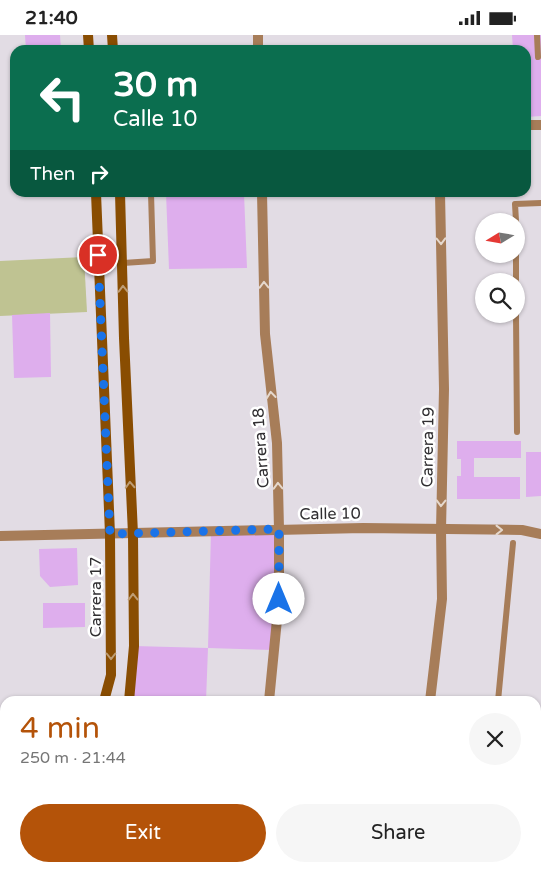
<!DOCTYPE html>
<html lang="en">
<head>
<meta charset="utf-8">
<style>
  :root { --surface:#fff; --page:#f6f6f6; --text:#222; --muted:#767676; --accent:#b45309 }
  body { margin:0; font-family:"Varela Round",sans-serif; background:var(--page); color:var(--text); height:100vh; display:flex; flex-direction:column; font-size:19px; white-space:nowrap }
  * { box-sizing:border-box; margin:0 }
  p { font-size:16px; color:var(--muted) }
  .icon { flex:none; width:28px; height:28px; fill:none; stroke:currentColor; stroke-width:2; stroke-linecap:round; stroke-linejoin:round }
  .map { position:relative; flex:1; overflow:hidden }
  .panel { position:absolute; left:0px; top:661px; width:541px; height:176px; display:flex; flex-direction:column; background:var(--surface); border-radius:15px 15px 0 0; box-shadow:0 1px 4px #0004 }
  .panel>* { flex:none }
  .hud { position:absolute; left:10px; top:10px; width:521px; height:152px; border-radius:15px; box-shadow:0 1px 4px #0004; background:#0b6e4f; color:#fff; overflow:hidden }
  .needle { width:32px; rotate:259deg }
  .tools { position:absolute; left:475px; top:178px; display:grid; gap:10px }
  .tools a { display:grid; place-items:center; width:50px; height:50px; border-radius:50%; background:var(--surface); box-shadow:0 1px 4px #0004; font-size:25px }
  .pin { position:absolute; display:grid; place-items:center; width:42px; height:42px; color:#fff; margin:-21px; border:2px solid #fff; border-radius:50%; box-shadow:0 1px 5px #0007 }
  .me { position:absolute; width:55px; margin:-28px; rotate:0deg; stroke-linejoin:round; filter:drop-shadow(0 0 4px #0008) }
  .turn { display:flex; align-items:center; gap:18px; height:105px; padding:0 20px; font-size:22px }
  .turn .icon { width:65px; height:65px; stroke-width:2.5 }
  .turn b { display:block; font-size:35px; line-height:42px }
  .then { display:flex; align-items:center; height:48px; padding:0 20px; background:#0003; gap:10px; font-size:19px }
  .round { display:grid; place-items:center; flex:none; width:52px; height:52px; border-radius:26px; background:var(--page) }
  .headline { display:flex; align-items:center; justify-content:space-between; height:85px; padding:0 20px }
  h1 { font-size:30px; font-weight:600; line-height:38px; color:var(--accent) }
  .action { display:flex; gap:10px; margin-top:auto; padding:10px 20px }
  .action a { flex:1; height:58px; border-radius:30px; background:var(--accent); color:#fff; font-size:20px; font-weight:600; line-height:58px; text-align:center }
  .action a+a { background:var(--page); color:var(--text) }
  .status { display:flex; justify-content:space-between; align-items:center; height:35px; padding:0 25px; background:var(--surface); direction:ltr }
  .status svg { height:14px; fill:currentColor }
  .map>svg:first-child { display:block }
  .green { fill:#bfc392 }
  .building { fill:#deaeed }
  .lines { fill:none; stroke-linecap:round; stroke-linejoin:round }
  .lane { stroke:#a77d59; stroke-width:6 }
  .street { stroke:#a77d59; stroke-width:10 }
  .secondary { stroke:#894d02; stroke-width:10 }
  .oneway { stroke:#e5d8cd }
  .oneway2 { stroke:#be9d74 }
  .route { stroke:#1a73e8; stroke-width:9; stroke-dasharray:0 16.2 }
  .labels { text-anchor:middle; stroke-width:5; stroke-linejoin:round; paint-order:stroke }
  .street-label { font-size:16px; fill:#302e31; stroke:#fff }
</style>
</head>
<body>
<div class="status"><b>21:40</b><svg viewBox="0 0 49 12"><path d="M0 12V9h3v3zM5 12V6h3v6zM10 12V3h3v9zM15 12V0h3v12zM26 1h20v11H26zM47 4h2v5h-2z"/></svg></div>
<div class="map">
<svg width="541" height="837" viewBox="0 0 541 837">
  <rect width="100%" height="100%" fill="#e2dce4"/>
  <!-- green -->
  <path class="green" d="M84,222L87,277L0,281V226Z"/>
  <!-- building -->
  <g class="building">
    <path d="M25,0H60L61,15H26Z"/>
    <path d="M512,0H541V81L526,82V15H513Z"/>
    <path d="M166,158H244L247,233L169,234Z"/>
    <path d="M50,278L51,342L14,343L12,280Z"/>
    <path d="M457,406H521V423H474V442H520V464H457V441H461V424H457Z"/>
    <path d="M526,417H541V461L526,462Z"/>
    <path d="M279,494L274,615L208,613L206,666H129L134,611L208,613L211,496Z"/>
    <path d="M77,513L78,550L50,552L40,541L39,514Z"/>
    <path d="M43,568H85V592L43,593Z"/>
    <path d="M0,822L5,827V832H19L23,837H0Z"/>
  </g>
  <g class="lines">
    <!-- lane -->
    <g class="lane">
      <path d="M537,0L538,22"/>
      <path d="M516,186L515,169L541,168"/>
      <path d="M516,219V246"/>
      <path d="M123,228L153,226L151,158"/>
      <path d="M516,279L517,397"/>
      <path d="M498,666L513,508"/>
      <path d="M240,837L255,832"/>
      <path d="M467,837L468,832"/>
    </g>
    <!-- street -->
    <g class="street">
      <path d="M258,0V15"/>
      <path d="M526,90H541"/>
      <path d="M262,158L265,299L277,408L279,494V564L269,666"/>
      <path d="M0,501L363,493L522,495L541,499"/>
      <path d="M430,666L442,564L441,495L444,354L440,158"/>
      <path d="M0,761L5,765"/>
      <path d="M536,797L541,775"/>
      <path d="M236,837L237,832"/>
      <path d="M392,837L393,832"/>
      <path d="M528,837L529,832"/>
    </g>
    <!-- secondary -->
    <g class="secondary">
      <path d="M88,0L89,15"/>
      <path d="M112,0L113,15"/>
      <path d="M96,158L110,499L111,640L104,666"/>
      <path d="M120,158L124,303L133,499L134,611L129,666"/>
      <path d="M65,837L66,832"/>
      <path d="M88,837L89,832"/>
    </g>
  </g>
  <!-- one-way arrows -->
  <defs><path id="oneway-chevron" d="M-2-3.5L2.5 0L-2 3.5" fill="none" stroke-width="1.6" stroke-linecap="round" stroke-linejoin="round" transform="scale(1.25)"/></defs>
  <g class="oneway">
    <use href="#oneway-chevron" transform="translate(441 206) rotate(89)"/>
    <use href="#oneway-chevron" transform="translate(264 250) rotate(-91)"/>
    <use href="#oneway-chevron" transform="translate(271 360) rotate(-96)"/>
    <use href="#oneway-chevron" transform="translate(278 451) rotate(-92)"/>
    <use href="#oneway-chevron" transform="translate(441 468) rotate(91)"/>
    <use href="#oneway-chevron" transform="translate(499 495)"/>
  </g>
  <g class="oneway2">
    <use href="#oneway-chevron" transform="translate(123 254) rotate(-91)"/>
    <use href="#oneway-chevron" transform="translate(130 450) rotate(-93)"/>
    <use href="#oneway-chevron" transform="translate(133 562) rotate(-91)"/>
    <use href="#oneway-chevron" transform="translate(111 621) rotate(90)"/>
  </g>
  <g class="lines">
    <!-- route -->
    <path class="route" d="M98,220L110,499L279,494V564"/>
  </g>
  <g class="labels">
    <!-- street labels -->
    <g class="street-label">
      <text transform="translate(427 412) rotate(-89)" y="6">Carrera 19</text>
      <text transform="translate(260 413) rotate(-94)" y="6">Carrera 18</text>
      <text transform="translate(330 478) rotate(-1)" y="6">Calle 10</text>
      <text transform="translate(95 562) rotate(-90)" y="6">Carrera 17</text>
    </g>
  </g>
</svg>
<div class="tools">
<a><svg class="needle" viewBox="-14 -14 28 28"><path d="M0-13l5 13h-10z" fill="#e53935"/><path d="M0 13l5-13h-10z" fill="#767676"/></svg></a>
<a><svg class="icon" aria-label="search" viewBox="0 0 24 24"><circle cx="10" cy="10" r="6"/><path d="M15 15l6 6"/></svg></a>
</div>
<div class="pin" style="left:98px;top:220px;background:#d93025"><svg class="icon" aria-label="arrive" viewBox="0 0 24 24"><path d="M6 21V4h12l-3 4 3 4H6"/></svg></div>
<svg class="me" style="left:279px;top:564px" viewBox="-20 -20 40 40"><circle r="19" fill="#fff"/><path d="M0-13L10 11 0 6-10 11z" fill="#1a73e8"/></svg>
<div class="hud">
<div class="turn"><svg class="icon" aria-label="left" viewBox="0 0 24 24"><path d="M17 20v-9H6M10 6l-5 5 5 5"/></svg><div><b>30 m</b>Calle 10</div></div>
<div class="then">Then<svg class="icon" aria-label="right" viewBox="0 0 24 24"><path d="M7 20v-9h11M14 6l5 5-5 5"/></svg></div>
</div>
<section class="panel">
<div class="headline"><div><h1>4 min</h1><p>250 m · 21:44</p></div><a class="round"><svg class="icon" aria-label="close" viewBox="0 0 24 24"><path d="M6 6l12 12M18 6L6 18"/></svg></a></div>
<div class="action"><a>Exit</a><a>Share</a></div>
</section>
</div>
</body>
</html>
